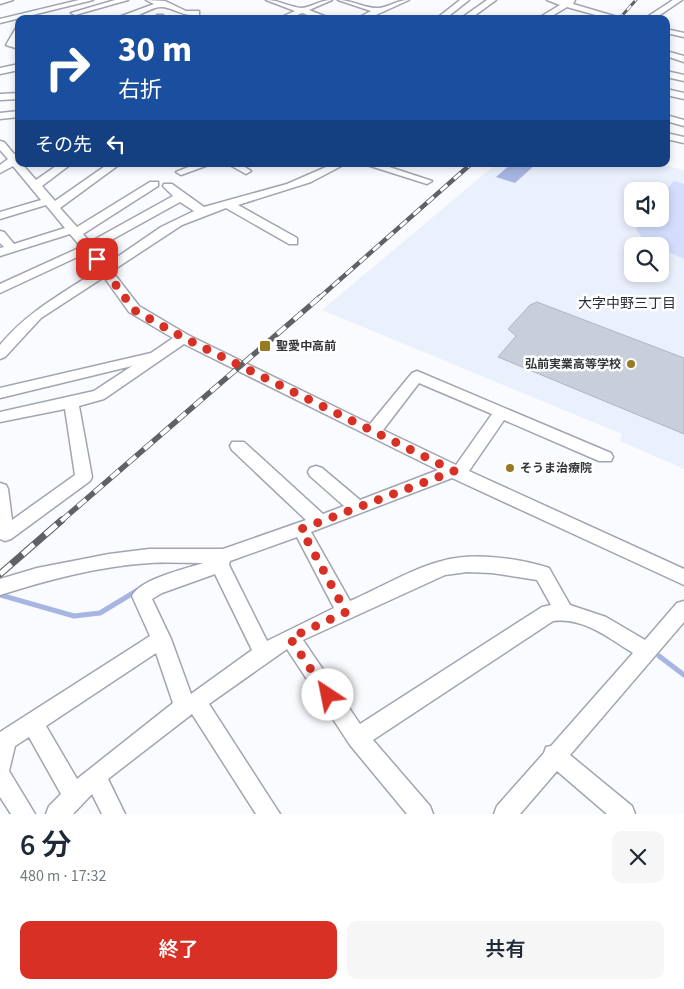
<!DOCTYPE html>
<html lang="ja">
<head>
<meta charset="utf-8">
<style>
  :root { --surface:#fff; --page:#f6f6f7; --text:#1f2937; --muted:#747a83; --accent:#d93025 }
  body { margin:0; font-family:"Source Sans 3","Noto Sans JP",sans-serif; background:var(--page); color:var(--text); height:100vh; display:flex; flex-direction:column; font-size:19px; white-space:nowrap }
  * { box-sizing:border-box; margin:0 }
  p { font-size:16px; color:var(--muted) }
  .icon { flex:none; width:28px; height:28px; fill:none; stroke:currentColor; stroke-width:2; stroke-linecap:round; stroke-linejoin:round }
  .map { position:relative; height:814px; overflow:hidden }
  .details { display:flex; flex-direction:column; background:var(--surface); flex:1 }
  .details>* { flex:none }
  .top-card { position:absolute; left:15px; top:15px; width:655px; height:152px; border-radius:10px; box-shadow:0 2px 8px #0003; background:#1a4fa0; color:#fff; overflow:hidden }
  .tools { position:absolute; left:624px; top:182px; display:grid; gap:10px }
  .tools a { display:grid; place-items:center; width:45px; height:45px; border-radius:10px; background:var(--surface); box-shadow:0 2px 8px #0003; font-size:25px }
  .pin { position:absolute; display:grid; place-items:center; width:42px; height:42px; color:#fff; margin:-21px; border-radius:10px; box-shadow:0 2px 8px #0006 }
  .me { position:absolute; width:55px; margin:-28px; rotate:326deg; stroke-linejoin:round; filter:drop-shadow(0 0 4px #0008) }
  .turn { display:flex; align-items:center; gap:18px; height:105px; padding:0 20px; font-size:22px }
  .turn .icon { width:65px; height:65px; stroke-width:2.5 }
  .turn b { display:block; font-size:35px; line-height:42px }
  .then { display:flex; align-items:center; height:48px; padding:0 20px; background:#0003; gap:10px; font-size:19px }
  .round { display:grid; place-items:center; flex:none; width:52px; height:52px; border-radius:10px; background:var(--page) }
  .overview { display:flex; align-items:center; justify-content:space-between; height:85px; padding:0 20px }
  h1 { font-size:30px; font-weight:600; line-height:38px }
  .button { display:flex; gap:10px; margin-top:auto; padding:10px 20px }
  .button a { flex:1; height:58px; border-radius:10px; background:var(--accent); color:#fff; font-size:20px; font-weight:600; line-height:58px; text-align:center }
  .button a+a { background:var(--page); color:var(--text) }
  .map>svg:first-child { display:block }
  .built { fill:#ebf0fd; fill-rule:evenodd }
  .green { fill:#d3defd }
  .water { fill:#a6b5e2 }
  .lines { fill:none; stroke-linecap:round; stroke-linejoin:round }
  .stream { stroke:#a6b5e2; stroke-width:5 }
  .building { fill:#c9cedb; stroke:#b0b5c2 }
  .minor-casing { stroke:#a0a5b1; stroke-width:3 }
  .minor { fill:#fff; fill-rule:evenodd }
  .rail-far3-casing { stroke:#606166; stroke-width:3 }
  .rail-far2-casing { stroke:#606166; stroke-width:4.5 }
  .rail-far1-casing { stroke:#606166; stroke-width:5.5 }
  .rail-casing { stroke:#606166; stroke-width:7 }
  .rail-far3 { stroke:#fff; stroke-width:2; stroke-dasharray:6; stroke-linecap:butt }
  .rail-far2 { stroke:#fff; stroke-width:3; stroke-dasharray:9; stroke-linecap:butt }
  .rail-far1 { stroke:#fff; stroke-width:4; stroke-dasharray:11; stroke-linecap:butt }
  .rail { stroke:#fff; stroke-width:5; stroke-dasharray:15; stroke-linecap:butt }
  .route { stroke:#d93025; stroke-width:9; stroke-dasharray:0 16.2 }
  .poi-dot { fill:#977a22; stroke:#fff; stroke-width:2 }
  .labels { text-anchor:middle; stroke-width:5; stroke-linejoin:round; paint-order:stroke }
  .poi-label { font-size:12px; font-weight:bold; fill:#33353a; stroke:#fff; text-anchor:start }
  .neighbourhood-label { font-size:14px; fill:#292d37; stroke:#fff }
</style>
</head>
<body>
<div class="map">
<svg width="684" height="814" viewBox="0 0 684 814">
  <rect width="100%" height="100%" fill="#fafbfe"/>
  <!-- built -->
  <path class="built" d="M496,164H660L684,170V469L620,441L622,434L322,310ZM632,191H660V219H632ZM632,246H660V274H632Z"/>
  <!-- green -->
  <path class="green" d="M674,181L684,184V259L650,244L643,239L636,229L642,219H660V197Z"/>
  <!-- water -->
  <path class="water" d="M511,164H536L515,183L496,177Z"/>
  <g class="lines">
    <!-- stream -->
    <g class="stream">
      <path d="M0,595L74,616L100,613L138,590"/>
      <path d="M659,656L684,675"/>
    </g>
  </g>
  <!-- building -->
  <path class="building" d="M537,302L684,358V434L498,357L516,336L508,329L530,305Z"/>
  <g class="lines">
    <!-- minor casing -->
    <g class="minor-casing">
      <g id="minor">
        <path d="M0,0H13L0,4Z"/>
        <path d="M79,0H93L0,23V19Z"/>
        <path d="M115,0H128L75,15L71,13Z"/>
        <path d="M146,0L165,1L186,11H199V19H191L192,15C181,15 171,7 161,7C148,7 131,24 119,17L154,4Z"/>
        <path d="M266,0C279,0 289,7 301,8C310,8 320,0 332,0L309,10L332,19H319L302,13L288,19H277L295,11Z"/>
        <path d="M338,0C352,0 366,9 378,8C388,8 396,0 409,0L367,19H356L371,11Z"/>
        <path d="M460,0H469L445,19H436Z"/>
        <path d="M487,0H496L470,19H460Z"/>
        <path d="M547,0H575L573,4L624,19H610L567,7L547,19H537L560,5Z"/>
        <path d="M673,0H682L654,19H644Z"/>
        <path d="M157,15H163L164,19H156Z"/>
        <path d="M16,28H19V37L15,44H19V49L6,45Z"/>
        <path d="M666,29L684,33V37L666,33Z"/>
        <path d="M666,51L684,56V62L666,56Z"/>
        <path d="M19,64V70L0,74V68Z"/>
        <path d="M666,71L684,75V81L666,77Z"/>
        <path d="M666,89L684,93V99L666,95Z"/>
        <path d="M19,93V99L0,100V94Z"/>
        <path d="M19,111V117L0,119V113Z"/>
        <path d="M666,115L684,120V126L666,121Z"/>
        <path d="M666,133L684,137V143L666,139Z"/>
        <path d="M0,141L4,142L14,154L19,153V164H22L36,180L59,164H71L42,186L55,201L108,164H120L60,208L77,227L150,182H158V186L83,234L90,242L173,196L163,186L164,184H172L204,207L287,184L333,164H345L311,182L238,205L297,238V244H289L226,208L182,225L112,271L139,306L188,335L370,424L412,373L417,371L611,453L613,457L611,461H599L504,420L469,471L684,569V585L452,478L311,532L350,601C378,589 413,568 442,561C472,552 520,558 549,568L570,605L606,617L645,640L677,603L684,601V622L570,755L632,806L635,814H607L557,771L520,814H494L497,806L544,753L546,747L551,746L633,653C609,638 583,617 553,621L373,740L430,806L433,814H407L350,745L287,649L209,704L280,814H256L192,714L108,779L125,814H102L92,794L73,814H46L49,806L61,794L29,737L15,746L9,771L35,814H11L0,797V732L150,636L132,596C140,579 185,569 203,563C185,563 167,562 150,563C99,566 48,580 0,595V579L37,568L109,554L149,549H223L306,520L232,450L230,446L232,442H244L323,514L344,506L310,476L308,472L310,468L316,466L322,468L360,500L438,470L184,344L104,399L79,406L92,477L90,481L11,539L5,541L0,539V483L6,485L8,489L12,520L75,475L65,409L0,422V412L94,391L132,366L0,398V388L151,353L173,338L129,312L104,277L41,318L5,357L0,359V345C27,312 63,293 98,270L86,253L0,293V284L81,247L70,234L0,256V248L4,247L0,243V231L4,232L14,244L65,228L46,205L0,219V212L41,200L13,166L0,173V165L8,159L0,150ZM180,202L194,211L161,227L107,264L95,249ZM419,383L492,414L456,465L383,430ZM297,537L334,608L267,641L229,565L230,561ZM467,572L492,573L537,580L551,605L542,607L360,724L303,640L445,575ZM215,574L252,650L191,694L171,639L152,599L162,593ZM156,653L173,703L77,779L46,726Z"/>
        <path d="M196,164H211L181,175L176,172Z"/>
        <path d="M228,164H240L251,171L246,174Z"/>
        <path d="M364,164H380L432,181L427,184Z"/>
      </g>
    </g>
    <!-- minor -->
    <use href="#minor" class="minor"/>
    <!-- rail-far3 casing -->
    <g class="rail-far3-casing">
      <path id="rail-far3" d="M619,19L636,0"/>
    </g>
    <!-- rail-far2 casing -->
    <g class="rail-far2-casing">
      <path id="rail-far2" d="M319,298L471,164"/>
    </g>
    <!-- rail-far1 casing -->
    <g class="rail-far1-casing">
      <path id="rail-far1" d="M61,521L320,297"/>
    </g>
    <!-- rail casing -->
    <g class="rail-casing">
      <path id="rail" d="M0,574L62,520"/>
    </g>
    <!-- rail-far3 -->
    <use href="#rail-far3" class="rail-far3"/>
    <!-- rail-far2 -->
    <use href="#rail-far2" class="rail-far2"/>
    <!-- rail-far1 -->
    <use href="#rail-far1" class="rail-far1"/>
    <!-- rail -->
    <use href="#rail" class="rail"/>
  </g>
  <g class="lines">
    <!-- route -->
    <path class="route" d="M97,259L134,310L184,338L454,471L301,529L346,612L290,638L328,695"/>
  </g>
  <!-- markers -->
  <g class="poi-dot">
    <rect x="259" y="340" width="12" height="12" rx="2.5"/>
    <circle cx="631" cy="364" r="5"/>
    <circle cx="510" cy="468" r="5"/>
  </g>
  <g class="labels">
    <!-- poi labels -->
    <g class="poi-label">
      <text x="276" y="350">聖愛中高前</text>
      <text x="621" y="368" text-anchor="end">弘前実業高等学校</text>
      <text x="520" y="472">そうま治療院</text>
    </g>
    <!-- neighbourhood labels -->
    <g class="neighbourhood-label">
      <text x="627" y="308">大字中野三丁目</text>
    </g>
  </g>
</svg>
<div class="tools">
<a><svg class="icon" aria-label="sound" viewBox="0 0 24 24"><path d="M4 9h4l5-4v14l-5-4H4zM17 9q2 3 0 6"/></svg></a>
<a><svg class="icon" aria-label="search" viewBox="0 0 24 24"><circle cx="10" cy="10" r="6"/><path d="M15 15l6 6"/></svg></a>
</div>
<div class="pin" style="left:97px;top:259px;background:#d93025"><svg class="icon" aria-label="arrive" viewBox="0 0 24 24"><path d="M6 21V4h12l-3 4 3 4H6"/></svg></div>
<svg class="me" style="left:328px;top:695px" viewBox="-20 -20 40 40"><circle r="19" fill="#fff"/><path d="M0-13L10 11 0 6-10 11z" fill="#d93025"/></svg>
<div class="top-card">
<div class="turn"><svg class="icon" aria-label="right" viewBox="0 0 24 24"><path d="M7 20v-9h11M14 6l5 5-5 5"/></svg><div><b>30 m</b>右折</div></div>
<div class="then">その先<svg class="icon" aria-label="left" viewBox="0 0 24 24"><path d="M17 20v-9H6M10 6l-5 5 5 5"/></svg></div>
</div>
</div>
<section class="details">
<div class="overview"><div><h1>6 分</h1><p>480 m · 17:32</p></div><a class="round"><svg class="icon" aria-label="close" viewBox="0 0 24 24"><path d="M6 6l12 12M18 6L6 18"/></svg></a></div>
<div class="button"><a>終了</a><a>共有</a></div>
</section>
</body>
</html>
